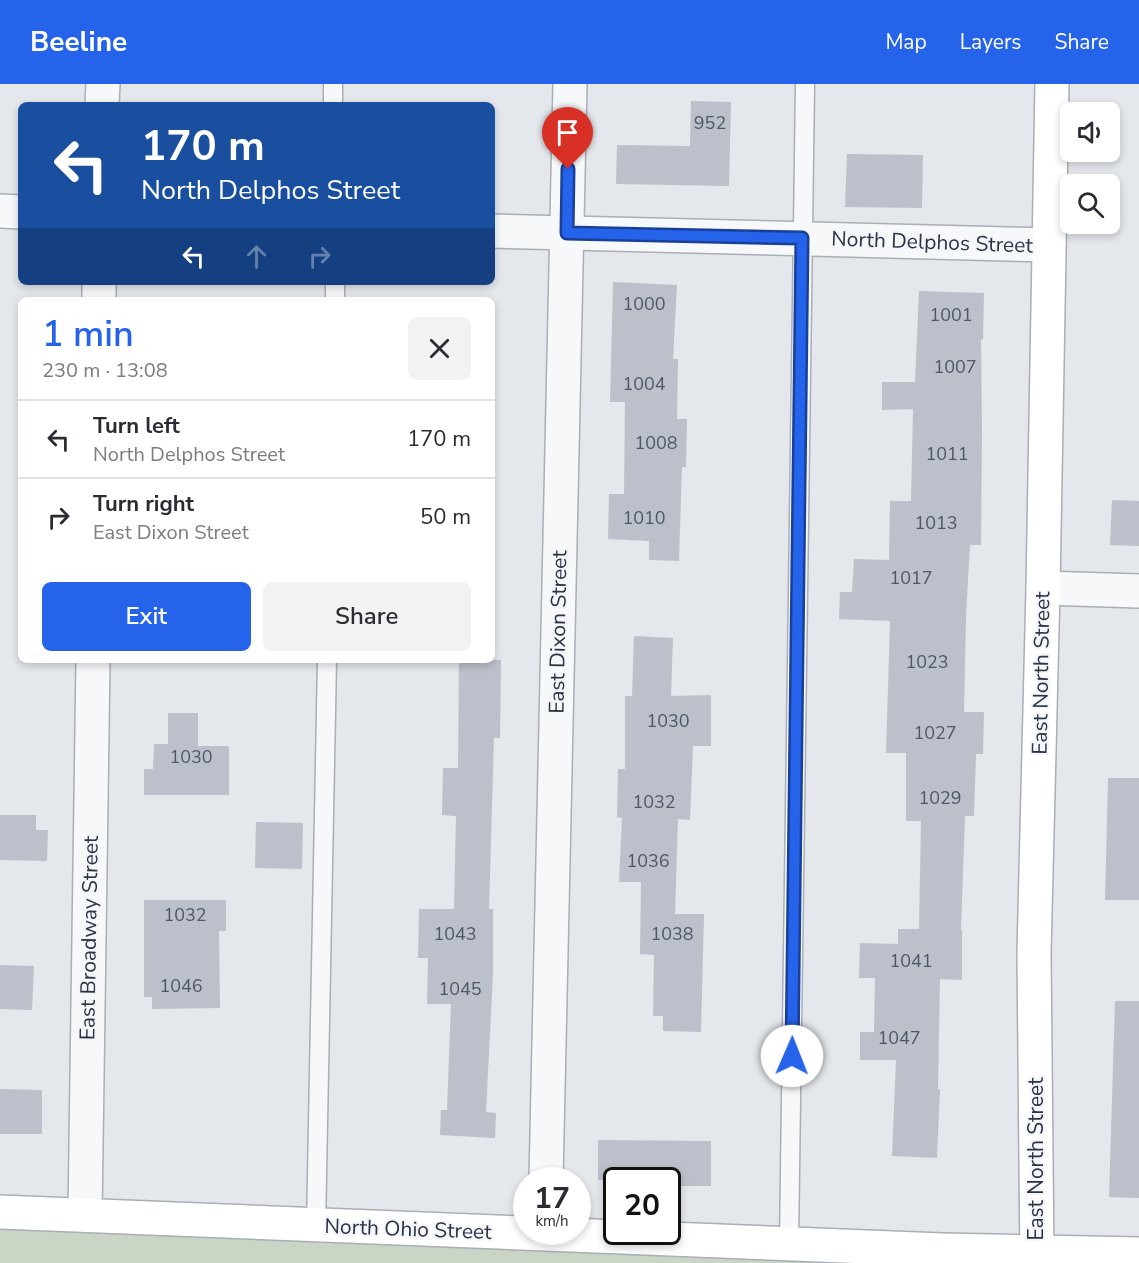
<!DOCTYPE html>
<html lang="en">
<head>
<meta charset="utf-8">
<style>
  :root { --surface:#fff; --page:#f2f2f3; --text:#2b2b33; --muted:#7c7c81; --line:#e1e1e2; --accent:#2563eb }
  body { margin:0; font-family:"Nunito Sans",sans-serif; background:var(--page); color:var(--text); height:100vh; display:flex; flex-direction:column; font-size:22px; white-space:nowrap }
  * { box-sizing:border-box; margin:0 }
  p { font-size:20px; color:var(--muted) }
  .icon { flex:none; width:33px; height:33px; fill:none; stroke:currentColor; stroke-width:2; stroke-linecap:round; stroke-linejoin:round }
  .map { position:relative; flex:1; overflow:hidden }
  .drawer { position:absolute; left:18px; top:213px; width:477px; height:366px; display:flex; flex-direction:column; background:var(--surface); border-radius:9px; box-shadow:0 3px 9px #0003 }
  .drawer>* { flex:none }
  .banner { position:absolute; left:18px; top:18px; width:477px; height:183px; border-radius:9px; box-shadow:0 3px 9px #0003; background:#1a4fa0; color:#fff; overflow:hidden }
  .fabs { position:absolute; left:1060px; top:18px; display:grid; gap:12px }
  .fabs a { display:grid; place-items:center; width:60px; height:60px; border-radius:9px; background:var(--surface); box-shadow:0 3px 9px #0003; font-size:30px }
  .speed { position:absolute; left:513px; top:1083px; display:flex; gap:12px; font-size:30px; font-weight:700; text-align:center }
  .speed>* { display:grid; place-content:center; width:78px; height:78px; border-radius:50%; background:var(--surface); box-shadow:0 3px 9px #0003; line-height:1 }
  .speed small { font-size:15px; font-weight:400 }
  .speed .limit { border:3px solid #111; border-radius:9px; background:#fff; color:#111 }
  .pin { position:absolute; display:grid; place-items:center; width:51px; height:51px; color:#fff; margin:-62px -26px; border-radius:50% 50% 50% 0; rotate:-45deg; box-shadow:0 0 6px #0007 }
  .pin .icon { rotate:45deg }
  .me { position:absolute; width:66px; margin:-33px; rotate:1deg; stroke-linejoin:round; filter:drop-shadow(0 0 4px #0008) }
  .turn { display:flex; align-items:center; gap:21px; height:126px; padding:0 24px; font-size:27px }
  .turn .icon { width:78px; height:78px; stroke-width:2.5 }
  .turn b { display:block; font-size:42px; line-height:51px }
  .lanes { display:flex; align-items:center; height:57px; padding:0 24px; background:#0003; justify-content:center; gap:30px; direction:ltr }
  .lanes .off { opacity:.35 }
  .round { display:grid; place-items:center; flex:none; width:63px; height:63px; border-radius:9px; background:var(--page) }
  .head { display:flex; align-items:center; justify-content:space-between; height:102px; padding:0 24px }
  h1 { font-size:36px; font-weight:600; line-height:45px; color:var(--accent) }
  .button { display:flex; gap:12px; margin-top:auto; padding:12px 24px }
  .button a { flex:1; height:69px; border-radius:9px; background:var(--accent); color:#fff; font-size:24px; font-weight:600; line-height:69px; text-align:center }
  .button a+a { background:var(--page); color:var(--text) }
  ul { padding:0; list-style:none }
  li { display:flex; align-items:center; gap:18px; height:78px; padding:0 24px; border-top:2px solid var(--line) }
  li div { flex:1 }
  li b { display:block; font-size:22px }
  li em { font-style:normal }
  header { display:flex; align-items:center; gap:36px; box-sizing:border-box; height:84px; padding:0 30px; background:var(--accent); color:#fff }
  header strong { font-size:28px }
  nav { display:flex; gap:33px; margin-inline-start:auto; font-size:21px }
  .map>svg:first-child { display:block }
  .green { fill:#c9d6c5 }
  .building { fill:#bbc0ca }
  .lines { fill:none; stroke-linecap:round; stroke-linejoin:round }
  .lane-casing { stroke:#a9aeb7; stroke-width:21 }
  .street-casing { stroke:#a9aeb7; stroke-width:36 }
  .secondary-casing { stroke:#a9aeb7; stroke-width:36 }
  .lane { stroke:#f7f8fa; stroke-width:18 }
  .street { stroke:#f7f8fa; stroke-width:33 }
  .secondary { stroke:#fff; stroke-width:33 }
  .route-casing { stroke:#184099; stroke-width:15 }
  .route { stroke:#2563eb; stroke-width:10 }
  .labels { text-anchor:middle; stroke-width:4.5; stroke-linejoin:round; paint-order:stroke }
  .number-label { font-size:18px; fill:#4f5766 }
  .street-label { font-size:21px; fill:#2b3445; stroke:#f4f6f9 }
</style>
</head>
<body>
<header>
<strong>Beeline</strong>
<nav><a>Map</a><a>Layers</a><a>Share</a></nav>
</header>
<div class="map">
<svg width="1139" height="1179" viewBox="0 0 1139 1179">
  <rect width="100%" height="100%" fill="#e4e7ec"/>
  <!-- green -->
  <path class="green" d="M0,1143L885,1179H0Z"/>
  <!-- building -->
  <g class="building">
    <path d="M691,17L731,18L729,102L616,100L617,61L690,62Z"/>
    <path d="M847,70L923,71L922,124L845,123Z"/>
    <path d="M613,198L677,201L673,275H678L677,335H687L686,383H682L679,477L649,476V457L608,455L609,410H624L625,318H610Z"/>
    <path d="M919,207L984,209L983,256L981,255L982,350L981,461H970L966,532L964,628H984L983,670H976L974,732H965L961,846H962V896L940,895L938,1005H940L937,1074L892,1072L896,976H860V948H874L875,894H859L860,859L898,860V845H919L921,737H906V669H886L890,537L839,535L840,508H852L854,475L889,476L890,417H911L913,325L882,326V298H915Z"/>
    <path d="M1112,416L1139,417V462L1110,461Z"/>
    <path d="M634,552L673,554L671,612L711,611V662H693L690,736L678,735L675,830H704L701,948L663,947V932H653L654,871L640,870L641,798H619L622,734L617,733L618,685H625V612H632Z"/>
    <path d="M459,576H501L500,654H494L489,825H493V890L486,1028L496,1029L495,1054L440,1051L441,1026H447L451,920H427L428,874H418L419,825H454L456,732L442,731L443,684H458Z"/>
    <path d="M168,629H198V662H229V711H144V685H153L154,660H168Z"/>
    <path d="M1108,694H1139V816H1105Z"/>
    <path d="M0,731H36V746H48L47,777L0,776Z"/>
    <path d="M256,738L303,739L302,785L255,784Z"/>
    <path d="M144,816H226V847H219L220,924L152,925V913H144Z"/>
    <path d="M0,881L34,882L32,926L0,925Z"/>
    <path d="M1115,917H1139V1114L1109,1113Z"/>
    <path d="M0,1005L42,1006V1050H0Z"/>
    <path d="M598,1056L711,1057V1102H668V1096H598Z"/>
  </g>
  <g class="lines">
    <!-- lane casing -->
    <g class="lane-casing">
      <g id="lane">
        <path d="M333,21V0"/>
        <path d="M335,216V198"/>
        <path d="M316,1142L327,576"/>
        <path d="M789,1160L805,0"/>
      </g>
    </g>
    <!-- street casing -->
    <g class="street-casing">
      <g id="street">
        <path d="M102,21L103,0"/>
        <path d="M0,127L21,128"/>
        <path d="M492,147L1048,161"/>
        <path d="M99,216V198"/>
        <path d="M1043,504L1139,507"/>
        <path d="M546,1096L570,0"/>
        <path d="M85,1131L93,576"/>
      </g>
    </g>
    <!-- secondary casing -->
    <g class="secondary-casing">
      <g id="secondary">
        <path d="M0,1128L942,1166L1139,1170"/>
        <path d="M1037,1179L1034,869L1043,504L1052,0"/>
      </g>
    </g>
    <!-- lane -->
    <use href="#lane" class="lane"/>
    <!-- street -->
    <use href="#street" class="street"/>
    <!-- secondary -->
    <use href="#secondary" class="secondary"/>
  </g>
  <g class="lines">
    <!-- route casing -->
    <g class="route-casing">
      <path id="route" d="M568,85L567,149L802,154L792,972"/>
    </g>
    <!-- route -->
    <use href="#route" class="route"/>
  </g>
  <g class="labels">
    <!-- number labels -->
    <g class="number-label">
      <text x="710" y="45">952</text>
      <text x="644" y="226">1000</text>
      <text x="951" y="237">1001</text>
      <text x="955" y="289">1007</text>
      <text x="644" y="306">1004</text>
      <text x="656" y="365">1008</text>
      <text x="947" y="376">1011</text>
      <text x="644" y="440">1010</text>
      <text x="936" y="445">1013</text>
      <text x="911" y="500">1017</text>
      <text x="927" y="584">1023</text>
      <text x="668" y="643">1030</text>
      <text x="935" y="655">1027</text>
      <text x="191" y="679">1030</text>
      <text x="940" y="720">1029</text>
      <text x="654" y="724">1032</text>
      <text x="648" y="783">1036</text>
      <text x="185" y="837">1032</text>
      <text x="455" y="856">1043</text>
      <text x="672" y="856">1038</text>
      <text x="911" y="883">1041</text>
      <text x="181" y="908">1046</text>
      <text x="460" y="911">1045</text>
      <text x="899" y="960">1047</text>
    </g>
    <!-- street labels -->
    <g class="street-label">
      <text transform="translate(932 158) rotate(2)" y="7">North Delphos Street</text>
      <text transform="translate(558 548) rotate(-89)" y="7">East Dixon Street</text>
      <text transform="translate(1041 589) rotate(-89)" y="7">East North Street</text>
      <text transform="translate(89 854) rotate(-89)" y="7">East Broadway Street</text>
      <text transform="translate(1036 1075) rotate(-90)" y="7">East North Street</text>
      <text transform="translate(408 1145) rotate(2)" y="7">North Ohio Street</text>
    </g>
  </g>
</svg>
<div class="fabs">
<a><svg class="icon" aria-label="sound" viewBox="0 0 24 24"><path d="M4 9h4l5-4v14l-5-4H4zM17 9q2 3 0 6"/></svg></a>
<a><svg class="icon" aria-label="search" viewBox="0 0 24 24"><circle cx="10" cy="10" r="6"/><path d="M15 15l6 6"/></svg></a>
</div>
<div class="speed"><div>17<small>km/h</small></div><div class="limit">20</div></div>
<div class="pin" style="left:568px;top:85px;background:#d93025"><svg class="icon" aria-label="arrive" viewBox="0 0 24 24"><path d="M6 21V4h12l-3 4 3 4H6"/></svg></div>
<svg class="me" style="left:792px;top:972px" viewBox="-20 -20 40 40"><circle r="19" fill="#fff"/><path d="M0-13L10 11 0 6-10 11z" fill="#2563eb"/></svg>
<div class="banner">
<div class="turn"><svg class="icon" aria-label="left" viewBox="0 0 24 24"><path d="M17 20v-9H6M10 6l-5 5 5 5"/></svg><div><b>170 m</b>North Delphos Street</div></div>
<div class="lanes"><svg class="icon" aria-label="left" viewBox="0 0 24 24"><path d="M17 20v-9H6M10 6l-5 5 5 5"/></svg><svg class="icon off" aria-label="ahead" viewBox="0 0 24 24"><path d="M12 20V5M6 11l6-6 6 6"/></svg><svg class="icon off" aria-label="right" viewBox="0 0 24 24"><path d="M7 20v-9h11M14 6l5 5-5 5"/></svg></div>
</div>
<section class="drawer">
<div class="head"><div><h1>1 min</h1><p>230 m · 13:08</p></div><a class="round"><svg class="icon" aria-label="close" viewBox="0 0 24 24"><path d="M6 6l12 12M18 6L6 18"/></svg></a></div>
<ul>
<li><svg class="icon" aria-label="left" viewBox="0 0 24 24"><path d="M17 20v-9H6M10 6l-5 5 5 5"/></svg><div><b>Turn left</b><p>North Delphos Street</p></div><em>170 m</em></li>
<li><svg class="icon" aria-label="right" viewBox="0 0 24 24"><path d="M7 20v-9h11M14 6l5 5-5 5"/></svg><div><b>Turn right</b><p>East Dixon Street</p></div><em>50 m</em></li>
</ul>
<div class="button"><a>Exit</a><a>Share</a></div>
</section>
</div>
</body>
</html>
